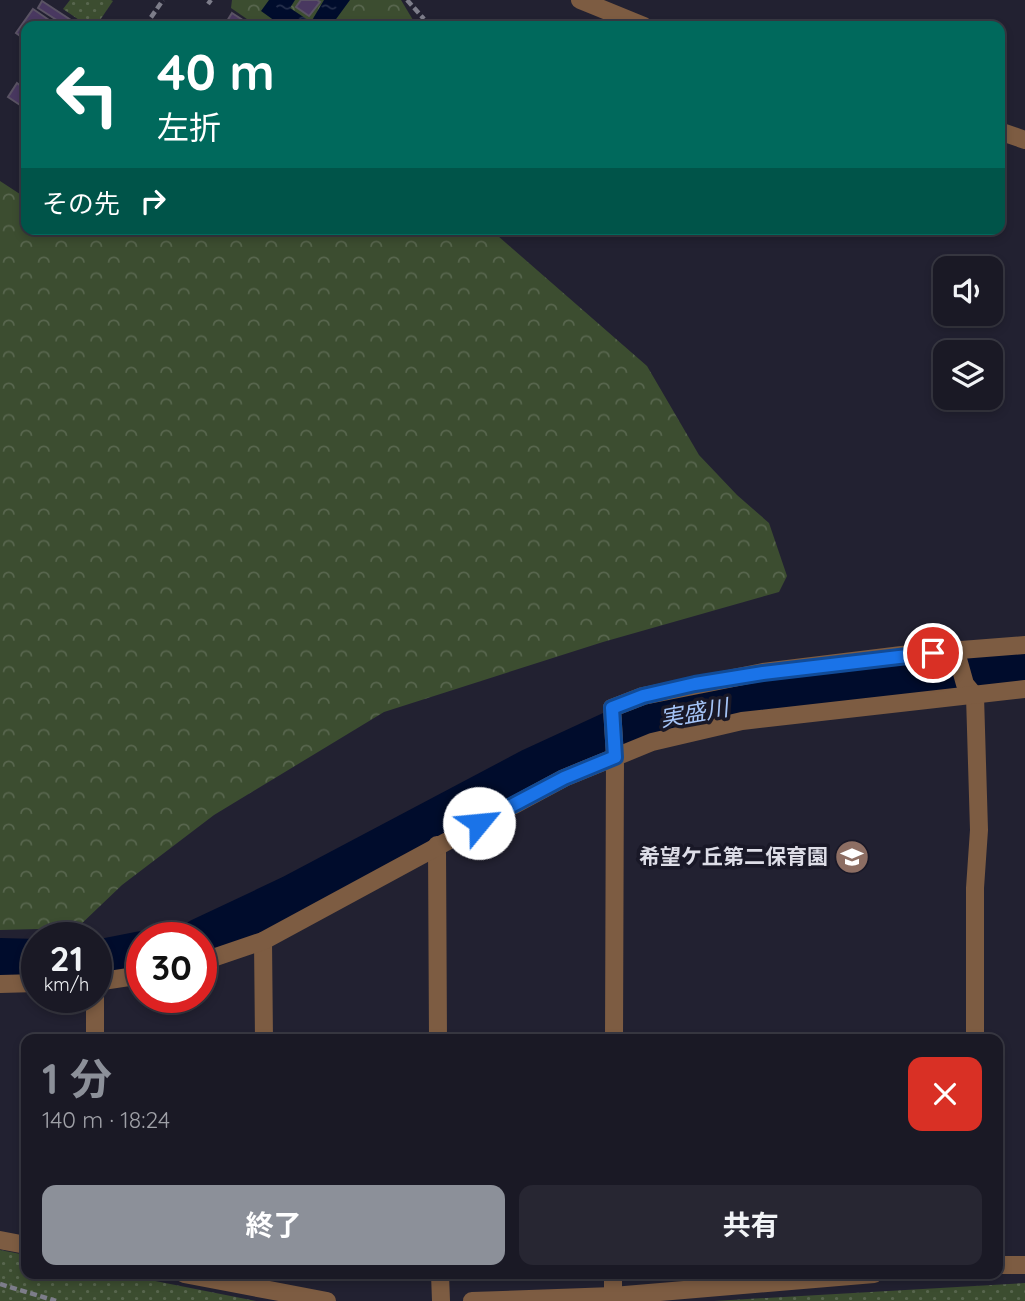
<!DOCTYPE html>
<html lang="ja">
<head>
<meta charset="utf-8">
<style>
  :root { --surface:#1a1925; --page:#272632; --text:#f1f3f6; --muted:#9fa0a7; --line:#383842; --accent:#8c9099 }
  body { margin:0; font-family:Quicksand,"Noto Sans JP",sans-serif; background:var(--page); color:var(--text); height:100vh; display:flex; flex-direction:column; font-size:26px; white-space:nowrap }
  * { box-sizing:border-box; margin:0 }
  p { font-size:23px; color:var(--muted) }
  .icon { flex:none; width:38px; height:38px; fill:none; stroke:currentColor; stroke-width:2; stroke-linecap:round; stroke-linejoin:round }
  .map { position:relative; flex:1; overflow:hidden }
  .details { position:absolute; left:21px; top:1034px; width:982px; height:245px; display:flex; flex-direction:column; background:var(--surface); border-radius:14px; box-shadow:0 4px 10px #0003,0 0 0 2px var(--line) }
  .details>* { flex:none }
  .guide { position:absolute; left:21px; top:21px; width:984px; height:214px; border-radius:14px; box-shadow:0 4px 10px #0003,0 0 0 2px var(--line); background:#00695c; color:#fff; overflow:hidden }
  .controls { position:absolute; left:933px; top:256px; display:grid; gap:14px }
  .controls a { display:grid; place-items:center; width:70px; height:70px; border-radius:14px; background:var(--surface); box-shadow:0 4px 10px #0003,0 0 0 2px var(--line); font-size:35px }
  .speed { position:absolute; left:21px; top:922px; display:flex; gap:14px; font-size:35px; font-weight:700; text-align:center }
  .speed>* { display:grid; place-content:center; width:91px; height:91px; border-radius:50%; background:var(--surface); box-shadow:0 4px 10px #0003,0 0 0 2px var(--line); line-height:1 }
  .speed small { font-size:18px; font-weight:400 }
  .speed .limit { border:10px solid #d22; background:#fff; color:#111 }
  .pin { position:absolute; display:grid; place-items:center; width:60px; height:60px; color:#fff; margin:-30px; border:4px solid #fff; border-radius:50%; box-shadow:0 2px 7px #0007 }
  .me { position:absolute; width:77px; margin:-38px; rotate:62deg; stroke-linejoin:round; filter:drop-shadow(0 0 5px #0008) }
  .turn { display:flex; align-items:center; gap:24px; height:147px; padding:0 21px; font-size:32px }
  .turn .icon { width:91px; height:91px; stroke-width:2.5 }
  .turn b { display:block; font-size:49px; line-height:60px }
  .then { display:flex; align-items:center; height:66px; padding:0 21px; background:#0003; gap:14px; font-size:26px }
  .round { display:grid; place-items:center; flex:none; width:74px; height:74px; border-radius:14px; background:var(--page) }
  .summary { display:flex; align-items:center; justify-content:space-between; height:119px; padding:0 21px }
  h1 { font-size:42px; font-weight:700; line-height:52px; color:var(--accent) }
  .action { display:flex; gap:14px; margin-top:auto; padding:14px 21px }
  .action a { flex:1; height:80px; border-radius:14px; background:var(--accent); color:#fff; font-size:28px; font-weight:700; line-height:80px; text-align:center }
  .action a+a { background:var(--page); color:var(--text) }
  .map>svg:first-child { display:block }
  .green { fill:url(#green-dots) }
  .forest { fill:url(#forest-crowns) }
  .water { fill:url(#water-ripples) }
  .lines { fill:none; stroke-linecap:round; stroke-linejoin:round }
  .river { stroke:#000c2c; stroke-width:44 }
  .building { fill:#493860; stroke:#5a5364; stroke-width:2 }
  .path { stroke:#7d7d8a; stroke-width:4.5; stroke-dasharray:7 3.5; stroke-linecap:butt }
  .minor { stroke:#7d5c42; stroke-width:18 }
  .route-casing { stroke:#114b97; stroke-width:18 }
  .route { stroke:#1a73e8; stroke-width:12 }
  .labels { text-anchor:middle; stroke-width:7; stroke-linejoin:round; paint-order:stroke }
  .poi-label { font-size:21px; font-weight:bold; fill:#dddde7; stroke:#191827; text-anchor:end }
  .water-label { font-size:23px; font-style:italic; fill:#a5c4f7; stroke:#191827 }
</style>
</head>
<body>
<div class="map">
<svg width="1025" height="1301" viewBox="0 0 1025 1301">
  <defs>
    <pattern id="green-dots" width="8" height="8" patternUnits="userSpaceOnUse" patternTransform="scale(1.75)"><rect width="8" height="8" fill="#3c4d30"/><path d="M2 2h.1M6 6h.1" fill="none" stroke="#58664e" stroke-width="1.8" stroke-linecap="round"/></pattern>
    <pattern id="forest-crowns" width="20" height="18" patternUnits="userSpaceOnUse" patternTransform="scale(1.75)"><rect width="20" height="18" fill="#3c4d30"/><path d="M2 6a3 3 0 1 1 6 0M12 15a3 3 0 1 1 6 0" fill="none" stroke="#58664e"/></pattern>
    <pattern id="water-ripples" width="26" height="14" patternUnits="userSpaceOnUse" patternTransform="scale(1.75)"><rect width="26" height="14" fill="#000c2c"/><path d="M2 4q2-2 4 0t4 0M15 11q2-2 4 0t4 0" fill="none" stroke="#252f4b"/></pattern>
  </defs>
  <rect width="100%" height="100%" fill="#222131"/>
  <!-- green -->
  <g class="green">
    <path d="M70,0H111L113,1L96,26H88L63,9Z"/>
    <path d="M0,1250L26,1255V1274H120L256,1301H0Z"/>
    <path d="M1025,1283V1301H714Z"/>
  </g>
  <!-- forest -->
  <g class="forest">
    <path d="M232,0H401L413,20L412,26H257L231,8Z"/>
    <path d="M0,181L26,198V229H490L647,366L699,455L737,495L769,523L787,576L779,592L603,642L384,712L214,815L122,885L77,928L0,930Z"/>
  </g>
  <!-- water -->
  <path class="water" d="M269,0H295L290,8L311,22L324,0H350L331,26H282L261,11Z"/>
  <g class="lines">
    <!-- river -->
    <g class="river">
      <path d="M201,940L292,897L532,770L634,723L823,690L1025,664"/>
      <path d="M0,960L37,961"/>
      <path d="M96,962L142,953"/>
    </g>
  </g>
  <!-- building -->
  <g class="building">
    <path d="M301,0H317L320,2L309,16L296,7Z"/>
    <path d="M42,1L80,26H66L38,8Z"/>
    <path d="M33,9L52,22L50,26H26V40L16,33Z"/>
    <path d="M232,13L252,26H224Z"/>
    <path d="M17,83L26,90V109L8,97Z"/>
  </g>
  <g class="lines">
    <!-- path -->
    <g class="path">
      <path d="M407,0L424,19"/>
      <path d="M208,4L211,0"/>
      <path d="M145,26L163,0"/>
      <path d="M0,1284L56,1301"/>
    </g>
    <!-- minor -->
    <g class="minor">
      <path d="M580,0L644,26"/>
      <path d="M999,131L1025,140"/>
      <path d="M956,652L965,684L975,696L979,830L975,888V1040"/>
      <path d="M437,845L438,1040"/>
      <path d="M263,941L264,1040"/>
      <path d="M201,962L263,941L564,778L652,742L742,721L1025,689"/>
      <path d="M96,982L142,975"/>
      <path d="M0,984L37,983"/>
      <path d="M95,998V1040"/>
      <path d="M614,1040L615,756L612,708L643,696L763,672L910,654L1025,645"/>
      <path d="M0,1240L26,1245"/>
      <path d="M998,1265H1025"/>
      <path d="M184,1274L327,1301"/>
      <path d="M440,1274L441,1301"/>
      <path d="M472,1301L613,1296L874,1274"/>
      <path d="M613,1301V1274"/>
    </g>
  </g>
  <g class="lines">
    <!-- route casing -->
    <g class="route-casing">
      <path id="route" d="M479,823L564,778L615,757L612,708L643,696L695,684L763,673L933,653"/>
    </g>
    <!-- route -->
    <use href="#route" class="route"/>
  </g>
  <!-- icons -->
  <defs>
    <g id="school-disc" transform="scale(1.75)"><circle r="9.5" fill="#8d6e63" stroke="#191827"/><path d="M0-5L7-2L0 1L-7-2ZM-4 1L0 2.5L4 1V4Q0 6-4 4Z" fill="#fff"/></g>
  </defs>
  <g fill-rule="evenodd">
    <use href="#school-disc" x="852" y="857"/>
  </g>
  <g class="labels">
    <!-- poi labels -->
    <g class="poi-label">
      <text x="828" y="864">希望ケ丘第二保育園</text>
    </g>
    <!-- water labels -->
    <g class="water-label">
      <text transform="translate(694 713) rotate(-10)" y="8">実盛川</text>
    </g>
  </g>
</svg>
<div class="controls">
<a><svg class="icon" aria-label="sound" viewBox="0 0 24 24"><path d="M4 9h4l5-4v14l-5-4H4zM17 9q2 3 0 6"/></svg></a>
<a><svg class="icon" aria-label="layers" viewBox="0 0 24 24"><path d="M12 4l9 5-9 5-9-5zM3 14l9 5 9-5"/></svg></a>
</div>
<div class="speed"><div>21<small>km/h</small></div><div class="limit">30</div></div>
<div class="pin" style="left:933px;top:653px;background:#d93025"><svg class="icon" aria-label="arrive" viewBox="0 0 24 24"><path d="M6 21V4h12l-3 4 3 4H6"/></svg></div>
<svg class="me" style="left:479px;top:823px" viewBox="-20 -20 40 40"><circle r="19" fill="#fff"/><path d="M0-13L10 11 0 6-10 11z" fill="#1a73e8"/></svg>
<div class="guide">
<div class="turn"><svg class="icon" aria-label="left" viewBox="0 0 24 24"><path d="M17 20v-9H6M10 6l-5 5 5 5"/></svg><div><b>40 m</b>左折</div></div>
<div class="then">その先<svg class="icon" aria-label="right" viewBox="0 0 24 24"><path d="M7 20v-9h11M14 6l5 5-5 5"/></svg></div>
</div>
<section class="details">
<div class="summary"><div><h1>1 分</h1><p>140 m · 18:24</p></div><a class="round" style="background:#d93025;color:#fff"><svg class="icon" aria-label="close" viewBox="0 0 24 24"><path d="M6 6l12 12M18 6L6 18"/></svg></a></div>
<div class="action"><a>終了</a><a>共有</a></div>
</section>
</div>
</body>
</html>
